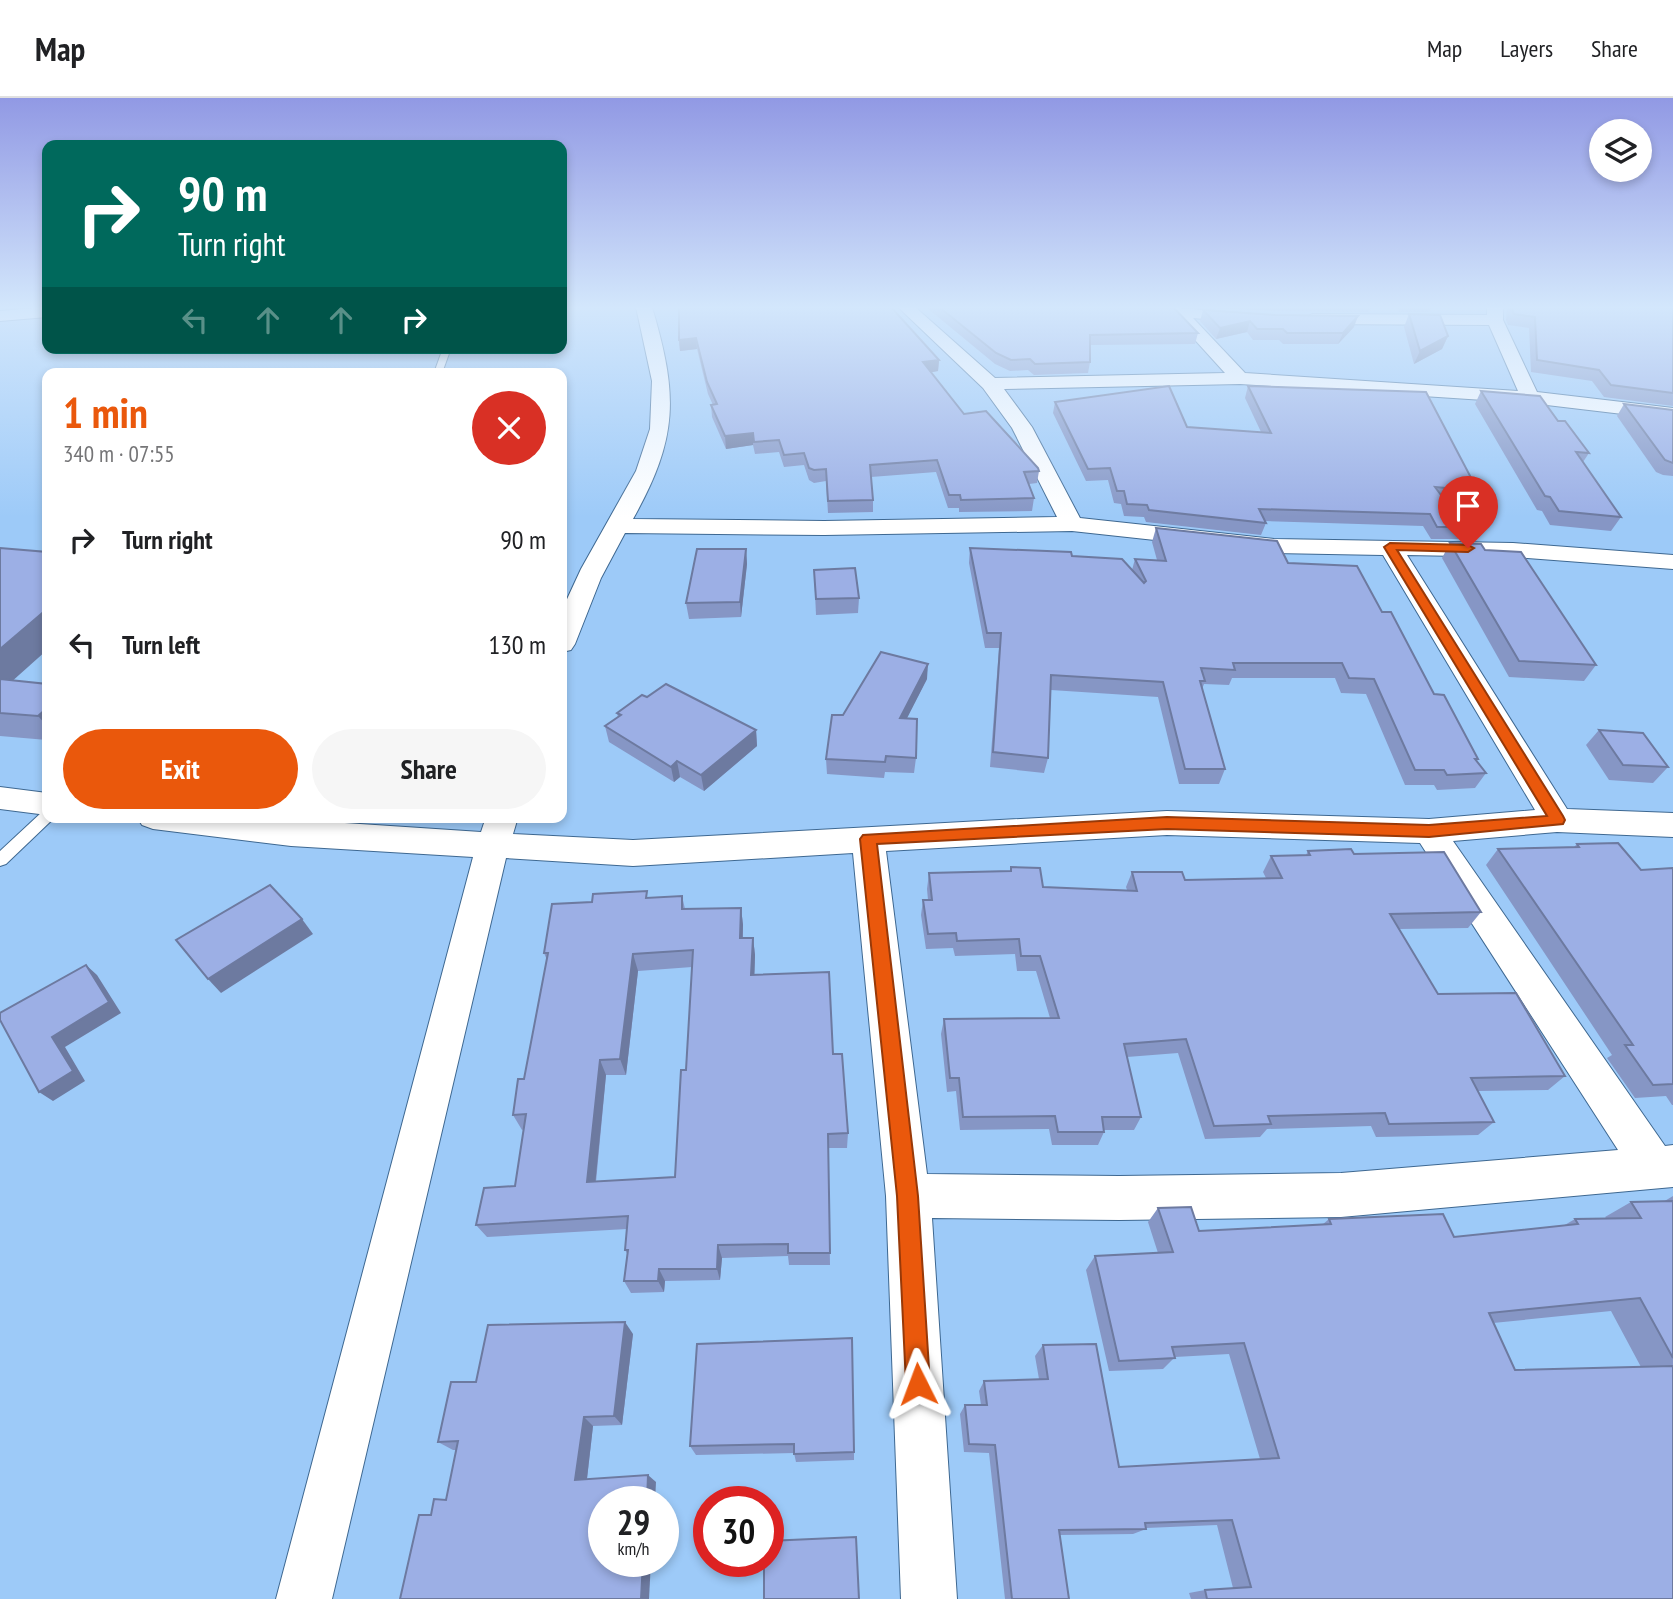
<!DOCTYPE html>
<html lang="en">
<head>
<meta charset="utf-8">
<style>
  :root { --surface:#fff; --page:#f6f6f6; --text:#202124; --muted:#757577; --line:#e0e0e0; --accent:#ea580c }
  body { margin:0; font-family:"PT Sans Narrow",sans-serif; background:var(--page); color:var(--text); height:100vh; display:flex; flex-direction:column; font-size:26px; white-space:nowrap }
  * { box-sizing:border-box; margin:0 }
  p { font-size:23px; color:var(--muted) }
  .icon { flex:none; width:38px; height:38px; fill:none; stroke:currentColor; stroke-width:2; stroke-linecap:round; stroke-linejoin:round }
  .map { position:relative; flex:1; overflow:hidden }
  .side { position:absolute; left:42px; top:270px; width:525px; height:455px; display:flex; flex-direction:column; background:var(--surface); border-radius:14px; box-shadow:0 4px 10px #0003 }
  .side>* { flex:none }
  .banner { position:absolute; left:42px; top:42px; width:525px; height:214px; border-radius:14px; box-shadow:0 4px 10px #0003; background:#00695c; color:#fff; overflow:hidden }
  .tools { position:absolute; left:1589px; top:21px; display:grid; gap:14px }
  .tools a { display:grid; place-items:center; width:63px; height:63px; border-radius:50%; background:var(--surface); box-shadow:0 4px 10px #0003; font-size:35px }
  .speed { position:absolute; left:588px; top:1388px; display:flex; gap:14px; font-size:35px; font-weight:700; text-align:center }
  .speed>* { display:grid; place-content:center; width:91px; height:91px; border-radius:50%; background:var(--surface); box-shadow:0 4px 10px #0003; line-height:1 }
  .speed small { font-size:18px; font-weight:400 }
  .speed .limit { border:10px solid #d22; background:#fff; color:#111 }
  .pin { position:absolute; display:grid; place-items:center; width:60px; height:60px; color:#fff; margin:-72px -30px; border-radius:50% 50% 50% 0; rotate:-45deg; box-shadow:0 0 7px #0007 }
  .pin .icon { rotate:45deg }
  .me { position:absolute; width:77px; margin:-38px; rotate:357deg; stroke-linejoin:round; filter:drop-shadow(0 0 5px #0008) }
  .turn { display:flex; align-items:center; gap:24px; height:147px; padding:0 21px; font-size:32px }
  .turn .icon { width:91px; height:91px; stroke-width:2.5 }
  .turn b { display:block; font-size:49px; line-height:60px }
  .lanes { display:flex; align-items:center; height:66px; padding:0 21px; background:#0003; justify-content:center; gap:35px; direction:ltr }
  .lanes .off { opacity:.35 }
  .round { display:grid; place-items:center; flex:none; width:74px; height:74px; border-radius:37px; background:var(--page) }
  .summary { display:flex; align-items:center; justify-content:space-between; height:119px; padding:0 21px }
  h1 { font-size:42px; font-weight:800; line-height:52px; color:var(--accent) }
  .cta { display:flex; gap:14px; margin-top:auto; padding:14px 21px }
  .cta a { flex:1; height:80px; border-radius:42px; background:var(--accent); color:#fff; font-size:28px; font-weight:800; line-height:80px; text-align:center }
  .cta a+a { background:var(--page); color:var(--text) }
  ul { padding:0; list-style:none }
  li { display:flex; align-items:center; gap:21px; height:105px; padding:0 21px }
  li div { flex:1 }
  li b { display:block; font-size:26px }
  li em { font-style:normal }
  header { display:flex; align-items:center; gap:42px; box-sizing:border-box; height:98px; padding:0 35px; background:var(--surface); border-bottom:2px solid var(--line) }
  header strong { font-size:33px }
  nav { display:flex; gap:38px; margin-inline-start:auto; font-size:24px }
  .map>svg:first-child { display:block }
  .lines { fill:none; stroke-linecap:round; stroke-linejoin:round }
  .lane-casing { stroke:#3e6891; stroke-width:2 }
  .street-casing { stroke:#3e6891; stroke-width:2 }
  .lane { fill:#fff; fill-rule:evenodd }
  .street { fill:#fff; fill-rule:evenodd }
  .wall { fill:#8696c5; fill-rule:evenodd }
  .shaded-wall { fill:#6d7aa0 }
  .building { fill:#9cafe5; stroke:#6d7aa0; stroke-width:2; fill-rule:evenodd }
  .route { fill:#ea580c; stroke:#983908; stroke-width:2 }
</style>
</head>
<body>
<header>
<strong>Map</strong>
<nav><a>Map</a><a>Layers</a><a>Share</a></nav>
</header>
<div class="map">
<svg width="1673" height="1501" viewBox="0 0 1673 1501">
  <rect width="100%" height="100%" fill="#9dcaf8"/>
  <g class="lines">
    <!-- lane casing -->
    <g class="lane-casing">
      <g id="lane">
        <path d="M443,250H451L442,275H434Z"/>
        <path d="M47,712V719H54L52,722L6,766L0,768V753L42,714Z"/>
      </g>
    </g>
    <!-- street casing -->
    <g class="street-casing">
      <g id="street">
        <path d="M47,209V219L0,223V213Z"/>
        <path d="M636,209H652C678,297 679,339 633,421L824,423L1057,419L1012,330L983,290L898,209H915L995,280L1225,275L1165,209L1254,216L1256,220L1254,224L1248,225L1193,220L1245,275L1518,293L1489,227L1312,226L1304,221L1312,216L1487,217V209H1503V222L1537,294L1673,310V322L1530,305L1240,286L1004,291L1032,329L1080,420L1274,441L1513,445L1673,457V471L1513,459L1407,457L1567,711L1673,715V739L1557,734L1453,743L1665,1048L1673,1047V1089L1341,1119L1119,1122L932,1120L957,1501H901L886,1098L853,755L633,768L506,760L332,1501H276L473,759L291,748L153,731L142,727L137,719H253L481,734L486,719H518L513,736L633,742L1167,713L1429,721L1535,712L1383,457L1274,455L1072,433L824,437L625,435L601,480L575,546L571,552L562,554V512L581,471L636,373L650,331L652,283ZM1167,737L1420,745L1618,1052L1341,1075L1119,1078L927,1076L886,753Z"/>
        <path d="M0,689L47,695V717L0,711Z"/>
      </g>
    </g>
    <!-- lane -->
    <use href="#lane" class="lane"/>
    <!-- street -->
    <use href="#street" class="street"/>
  </g>
  <!-- wall -->
  <g class="wall">
    <path d="M926,209H1173L1198,235L1195,246L1090,247V264L1088,275L1034,277L1028,272L1010,273L995,266Z"/>
    <path d="M1200,209H1373L1368,214L1272,213Z"/>
    <path d="M1398,209H1432L1429,214H1399Z"/>
    <path d="M1507,209H1673V308L1604,299L1592,283L1531,274L1529,230L1508,227L1506,222Z"/>
    <path d="M1203,212L1354,229L1338,246H1283L1279,242H1253L1247,234L1216,241L1200,223Z"/>
    <path d="M1409,216L1448,238L1442,251L1414,266L1404,229Z"/>
    <path d="M679,242L939,262L938,273L931,274L964,316L1039,373L1037,385L1029,386L1034,400L1032,413L959,414V410H948L936,374L871,379L873,402V414L828,415L826,383L814,385L809,382L804,367L784,369L779,354L755,356L753,347L726,351L712,319L711,307H713L708,296L697,251L680,253Z"/>
    <path d="M1248,288L1478,393L1472,405L1445,403L1465,429L1458,441H1431L1423,428L1266,423V425L1261,437L1146,424L1144,419L1124,418L1121,406L1114,405L1108,382L1086,383L1053,315L1055,304L1187,329L1261,334L1245,300Z"/>
    <path d="M1481,293L1558,323L1589,355L1583,364L1621,419L1611,433L1550,427L1542,413L1537,412L1475,306Z"/>
    <path d="M1624,306L1673,312V378L1663,377L1656,374L1617,318Z"/>
    <path d="M1156,430L1288,465L1382,514L1434,596L1478,661L1477,663L1486,675L1475,690L1437,692L1434,687H1405L1366,596L1341,595L1335,580H1232L1229,587L1204,586L1202,591L1225,671L1219,686H1179L1158,599L1051,592L1048,660L1044,675L990,669L999,550H985L969,465L970,450L1072,458L1132,472L1135,461L1157,462L1152,444Z"/>
    <path d="M1450,445L1485,452L1596,567L1584,583L1509,579L1442,460Z"/>
    <path d="M0,450L13,582L47,586V642L0,638Z"/>
    <path d="M746,451L747,466L741,519L689,521L686,505Z"/>
    <path d="M814,472L859,500L858,515L816,517Z"/>
    <path d="M927,581L906,621L916,660L914,675L885,674L884,680L827,676L826,661L843,617Z"/>
    <path d="M647,599L756,632L757,648L704,693L680,679L674,684L609,644L605,628L618,619L617,615Z"/>
    <path d="M1599,632L1668,669L1653,685L1609,682L1586,647Z"/>
    <path d="M1577,746L1641,772L1673,770V1007H1672L1666,998L1635,1000L1607,960L1612,957L1486,767L1498,751L1574,749Z"/>
    <path d="M1308,753L1354,756L1481,814L1468,830L1399,831L1438,896L1565,978L1548,992L1478,993L1494,1024L1478,1037L1376,1039L1371,1028L1267,1031L1260,1039L1205,1041L1178,955L1127,959L1141,1019L1134,1032H1104V1034L1098,1047H1052L1049,1031L960,1032L956,993L947,994L941,936L944,921L1050,920L1036,873H1017L1015,856L955,858L953,850L926,851L921,817L923,802H928L927,791L929,775L1010,773L1011,769L1043,789L1127,792L1126,789L1132,774L1185,782L1266,780L1263,774L1271,758L1306,757Z"/>
    <path d="M682,798L685,811L741,810L743,827V840H753L755,857L754,877L833,956L848,1035L847,1050H828L830,1167H789L788,1158L722,1160L720,1182L665,1183L664,1194L631,1195L624,1183L628,1157L625,1152L627,1131L487,1139L476,1127L515,1088L524,1031L522,1032L513,1017L524,981L547,862L544,855L649,800ZM692,869L686,972L675,1079L596,1084L606,977H626L638,873Z"/>
    <path d="M1673,1098V1501H1191L1189,1495L1205,1492L1233,1490L1217,1427L1146,1430V1431L1133,1436L1060,1437L1069,1501H1005L989,1355L964,1354L960,1316L965,1307H981L979,1293L984,1283L1039,1281L1035,1258L1043,1247L1119,1369L1260,1361L1229,1256L1175,1259L1163,1271L1109,1273L1086,1172L1095,1158L1158,1155L1148,1124L1158,1110L1199,1133L1322,1127L1329,1121L1454,1139L1563,1128L1575,1121L1606,1120L1605,1119L1631,1104H1663ZM1611,1213L1641,1269L1515,1272L1493,1225Z"/>
    <path d="M633,1236L622,1327L593,1328L587,1381L656,1384L431,1417L446,1402L457,1352H453L438,1344L476,1284Z"/>
    <path d="M697,1246L854,1354V1362L796,1364L794,1355L696,1357L690,1348Z"/>
  </g>
  <!-- shaded-wall -->
  <g class="shaded-wall">
    <path d="M1358,218L1354,229L1338,246L1343,235Z"/>
    <path d="M1250,223L1247,234L1216,241L1220,230Z"/>
    <path d="M1448,238L1442,251L1414,266L1420,253Z"/>
    <path d="M696,240L697,251L680,253L679,242Z"/>
    <path d="M939,262L938,273L922,276L923,264Z"/>
    <path d="M753,335V347L726,351L725,338Z"/>
    <path d="M746,451L747,466L741,519L740,504Z"/>
    <path d="M47,511V552L0,594V551Z"/>
    <path d="M928,566L927,581L899,636L900,620Z"/>
    <path d="M47,610V628L38,618Z"/>
    <path d="M756,632L757,648L704,693L701,677Z"/>
    <path d="M677,663L680,679L674,684L671,669Z"/>
    <path d="M741,810L743,827L742,858L740,840Z"/>
    <path d="M302,821L313,836L221,895L208,881Z"/>
    <path d="M753,840L755,857L754,894L751,877Z"/>
    <path d="M633,856L638,873L626,977L620,961Z"/>
    <path d="M86,867L97,877L121,915L65,949L85,983L53,1003L39,994L52,939Z"/>
    <path d="M600,962L606,977L594,1098L587,1084Z"/>
    <path d="M718,1147L722,1160L720,1182L717,1171Z"/>
    <path d="M659,1171L665,1183L664,1194L658,1183Z"/>
    <path d="M625,1224L633,1236L622,1327L614,1318Z"/>
    <path d="M584,1319L593,1328L586,1389L575,1382Z"/>
    <path d="M648,1377L656,1384L655,1404H647Z"/>
    <path d="M643,1463H651L649,1501H641Z"/>
  </g>
  <!-- building -->
  <g class="building">
    <path d="M679,209H891L939,262L923,264L964,316L986,313L1038,370L1039,373L1024,374L1034,400L961,402L960,397H949L937,362L870,367L873,402L828,403L826,371L814,372L809,370L804,355L784,357L779,342L754,344L753,335L725,338L711,307L717,306L707,284L696,240L679,242Z"/>
    <path d="M939,209H1173L1198,235L1090,237V264L1035,266L1030,261L1011,262L996,255Z"/>
    <path d="M1511,209H1673V295L1611,287L1599,272L1537,262L1535,219L1514,216Z"/>
    <path d="M1203,212L1275,217L1358,218L1343,235H1287L1283,231H1257L1250,223L1220,230Z"/>
    <path d="M1409,216L1440,217L1448,238L1420,253Z"/>
    <path d="M1169,288L1187,329L1271,335L1248,288L1426,294L1478,393L1435,389L1465,429H1437L1430,416L1259,411L1266,425L1149,412L1147,407L1127,406L1124,393H1117L1110,370L1088,371L1055,304Z"/>
    <path d="M1481,293L1540,298L1558,323H1565L1589,355L1576,354L1621,419L1559,413L1550,399L1545,398Z"/>
    <path d="M1624,306L1673,312V365L1665,362Z"/>
    <path d="M1156,430L1277,443L1288,465L1357,468L1382,514H1391L1434,596L1444,597L1478,661H1475L1486,675L1447,677L1444,672H1415L1374,581L1349,580L1342,565H1233L1235,572L1201,570L1205,583H1200L1225,671H1185L1163,584L1051,577L1048,660L993,654L1001,535H987L970,450L1071,454L1072,458L1122,461L1144,485L1146,483L1135,461L1166,463Z"/>
    <path d="M1450,445L1481,446L1485,452L1521,454L1596,567L1519,563Z"/>
    <path d="M0,450L47,454V511L0,551Z"/>
    <path d="M697,451H746L740,504L686,505Z"/>
    <path d="M855,470L859,500L816,501L814,472Z"/>
    <path d="M881,554L928,566L900,620L917,621L916,660L886,658L885,664L826,661L832,617H843Z"/>
    <path d="M0,581L47,586V610L38,618L0,615Z"/>
    <path d="M666,586L756,632L701,677L677,663L671,669L605,628L621,617L617,615L642,597L647,599Z"/>
    <path d="M1599,632L1643,635L1668,669L1623,667Z"/>
    <path d="M1618,745L1641,772L1673,770V986L1653,987L1625,947H1633L1498,751L1579,749L1577,746Z"/>
    <path d="M1351,751L1354,756L1444,754L1481,814L1390,816L1438,896L1516,895L1565,978L1471,980L1494,1024L1389,1026L1385,1015L1268,1018L1271,1026L1214,1028L1186,941L1124,946L1141,1019H1102L1104,1034H1058L1055,1018L963,1019L959,980H950L944,921L1059,920L1040,858H1021L1019,841L957,843L956,835L928,836L923,802H932L929,775L1011,773V769L1040,770L1043,789L1137,793L1132,774H1182L1185,782L1282,780L1271,758L1310,757L1308,753Z"/>
    <path d="M270,787L302,821L208,881L176,842Z"/>
    <path d="M647,793L646,800L682,798V811L741,810L740,840H753L751,877L829,874L833,956H842L848,1035L828,1036L830,1155H788V1146L718,1147L717,1171H659L658,1183H624L628,1152H625L628,1118L476,1127L484,1090L515,1088L526,1016L513,1017L518,981H524L548,855H544L552,806L592,804L593,796ZM693,852L686,972H681L675,1079L587,1084L600,962L620,961L633,856Z"/>
    <path d="M86,867L109,904L52,939L73,973L39,994L0,922V915Z"/>
    <path d="M1673,1103V1260L1640,1200L1489,1215L1515,1272L1673,1268V1501H1207L1205,1492L1251,1489L1232,1422L1145,1425L1146,1431L1059,1432L1069,1501H1012L995,1347L969,1346L965,1307H987L984,1283L1048,1281L1043,1247L1096,1246L1119,1369L1279,1360L1244,1245L1172,1249L1175,1260L1119,1263L1095,1158L1173,1154L1158,1110L1191,1109L1199,1133L1331,1126L1329,1121L1443,1116L1454,1139L1578,1126L1575,1121L1641,1120L1631,1104Z"/>
    <path d="M625,1224L614,1318L584,1319L575,1382L648,1377L647,1404H604V1463H643L641,1501H400L419,1417H431L434,1401L446,1402L458,1343L438,1344L451,1284H476L488,1227Z"/>
    <path d="M852,1240L854,1354L794,1356V1346L690,1348L697,1246Z"/>
    <path d="M856,1439L859,1501H764V1463H768V1443Z"/>
  </g>
  <!-- sky -->
  <linearGradient id="sky" x2="0" y2="1"><stop stop-color="#9199e4"/><stop offset="0.5" stop-color="#d3e7fc"/><stop offset="1" stop-color="#d3e7fc" stop-opacity="0"/></linearGradient>
  <rect width="1673" height="419" fill="url(#sky)"/>
  <!-- route -->
  <path class="route" d="M1390,445L1468,447L1474,450L1468,454L1397,452L1563,718L1565,722L1563,726L1429,739L1167,731L877,746L918,1098L930,1286L926,1295L918,1298L909,1295L906,1286L897,1098L860,741L863,737L1167,719L1429,727L1547,718L1384,449Z"/>
</svg>
<div class="tools">
<a><svg class="icon" aria-label="layers" viewBox="0 0 24 24"><path d="M12 4l9 5-9 5-9-5zM3 14l9 5 9-5"/></svg></a>
</div>
<div class="speed"><div>29<small>km/h</small></div><div class="limit">30</div></div>
<div class="pin" style="left:1468px;top:450px;background:#d93025"><svg class="icon" aria-label="arrive" viewBox="0 0 24 24"><path d="M6 21V4h12l-3 4 3 4H6"/></svg></div>
<svg class="me" style="left:918px;top:1286px" viewBox="-20 -20 40 40"><path d="M0-17L14 15 0 8-14 15z" fill="#ea580c" stroke="#fff" stroke-width="4"/></svg>
<div class="banner">
<div class="turn"><svg class="icon" aria-label="right" viewBox="0 0 24 24"><path d="M7 20v-9h11M14 6l5 5-5 5"/></svg><div><b>90 m</b>Turn right</div></div>
<div class="lanes"><svg class="icon off" aria-label="left" viewBox="0 0 24 24"><path d="M17 20v-9H6M10 6l-5 5 5 5"/></svg><svg class="icon off" aria-label="ahead" viewBox="0 0 24 24"><path d="M12 20V5M6 11l6-6 6 6"/></svg><svg class="icon off" aria-label="ahead" viewBox="0 0 24 24"><path d="M12 20V5M6 11l6-6 6 6"/></svg><svg class="icon" aria-label="right" viewBox="0 0 24 24"><path d="M7 20v-9h11M14 6l5 5-5 5"/></svg></div>
</div>
<section class="side">
<div class="summary"><div><h1>1 min</h1><p>340 m · 07:55</p></div><a class="round" style="background:#d93025;color:#fff"><svg class="icon" aria-label="close" viewBox="0 0 24 24"><path d="M6 6l12 12M18 6L6 18"/></svg></a></div>
<ul>
<li><svg class="icon" aria-label="right" viewBox="0 0 24 24"><path d="M7 20v-9h11M14 6l5 5-5 5"/></svg><div><b>Turn right</b></div><em>90 m</em></li>
<li><svg class="icon" aria-label="left" viewBox="0 0 24 24"><path d="M17 20v-9H6M10 6l-5 5 5 5"/></svg><div><b>Turn left</b></div><em>130 m</em></li>
</ul>
<div class="cta"><a>Exit</a><a>Share</a></div>
</section>
</div>
</body>
</html>
